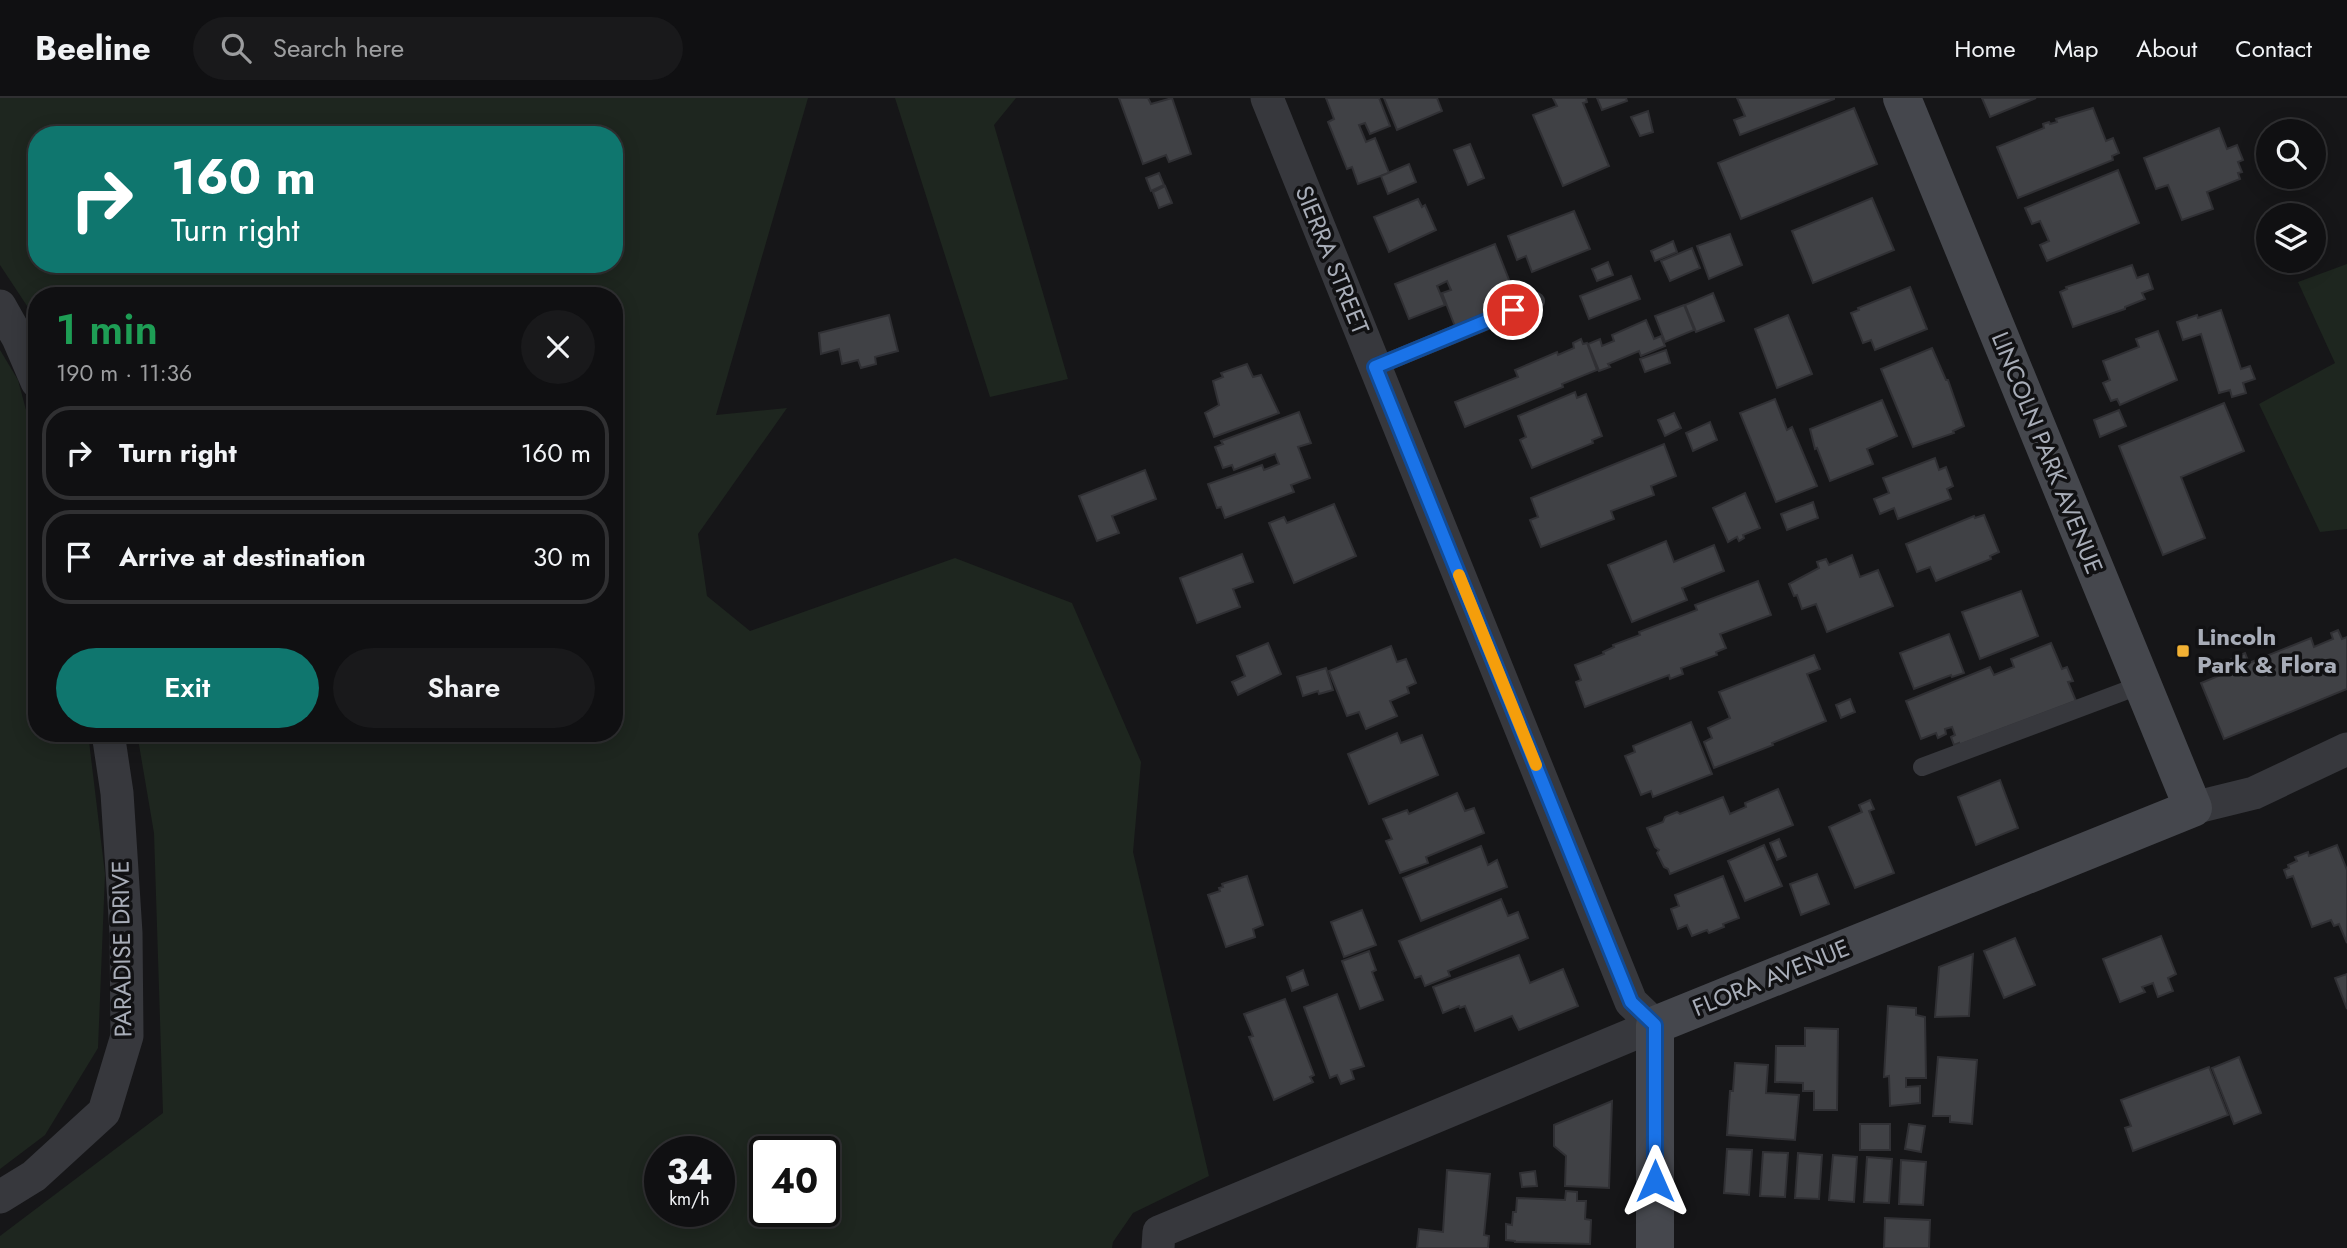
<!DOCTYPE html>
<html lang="en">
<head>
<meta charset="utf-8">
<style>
  :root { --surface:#101012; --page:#19191b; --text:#f1f3f6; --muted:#9c9d9f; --line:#303032; --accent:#0f766e }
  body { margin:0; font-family:Jost,sans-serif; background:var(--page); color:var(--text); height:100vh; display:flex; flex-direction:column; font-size:26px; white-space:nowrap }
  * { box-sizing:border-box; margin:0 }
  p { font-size:23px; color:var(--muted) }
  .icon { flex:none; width:38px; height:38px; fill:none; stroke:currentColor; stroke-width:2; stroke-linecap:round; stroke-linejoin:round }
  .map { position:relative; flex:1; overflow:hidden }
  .sheet { position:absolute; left:28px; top:189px; width:595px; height:455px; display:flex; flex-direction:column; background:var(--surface); border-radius:28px; box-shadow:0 4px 18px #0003,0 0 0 2px var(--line) }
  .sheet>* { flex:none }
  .banner { position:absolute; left:28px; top:28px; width:595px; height:147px; border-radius:28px; box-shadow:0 4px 18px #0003,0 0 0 2px var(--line); background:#0f766e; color:#fff; overflow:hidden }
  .fabs { position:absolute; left:2256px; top:21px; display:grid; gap:14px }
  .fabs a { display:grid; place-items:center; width:70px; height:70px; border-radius:50%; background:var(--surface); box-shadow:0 4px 18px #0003,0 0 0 2px var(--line); font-size:35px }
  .speed { position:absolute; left:644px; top:1038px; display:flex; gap:14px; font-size:35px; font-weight:700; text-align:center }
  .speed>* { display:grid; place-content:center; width:91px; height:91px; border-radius:50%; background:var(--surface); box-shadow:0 4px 18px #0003,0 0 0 2px var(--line); line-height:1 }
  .speed small { font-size:18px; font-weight:400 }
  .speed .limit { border:4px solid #111; border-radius:10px; background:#fff; color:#111 }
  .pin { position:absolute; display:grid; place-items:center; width:60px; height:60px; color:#fff; margin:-30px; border:4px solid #fff; border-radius:50%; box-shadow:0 2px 7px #0007 }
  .me { position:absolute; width:77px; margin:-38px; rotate:0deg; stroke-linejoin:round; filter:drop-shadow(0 0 5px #0008) }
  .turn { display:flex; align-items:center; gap:24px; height:147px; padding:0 28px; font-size:32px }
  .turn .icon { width:91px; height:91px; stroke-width:2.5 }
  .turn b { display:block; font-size:49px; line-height:60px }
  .round { display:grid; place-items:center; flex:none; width:74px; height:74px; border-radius:37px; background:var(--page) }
  .overview { display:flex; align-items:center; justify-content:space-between; height:119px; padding:0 28px }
  h1 { font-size:42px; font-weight:600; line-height:52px; color:#1e9e55 }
  .action { display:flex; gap:14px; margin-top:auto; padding:14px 28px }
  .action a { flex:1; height:80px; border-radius:42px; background:var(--accent); color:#fff; font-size:28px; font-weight:600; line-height:80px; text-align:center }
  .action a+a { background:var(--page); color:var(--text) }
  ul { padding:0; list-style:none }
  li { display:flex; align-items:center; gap:21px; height:94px; margin:0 14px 10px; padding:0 14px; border:4px solid var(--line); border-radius:28px }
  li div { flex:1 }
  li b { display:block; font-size:26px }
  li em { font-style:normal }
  header { display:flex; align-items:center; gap:42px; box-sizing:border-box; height:98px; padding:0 35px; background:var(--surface); border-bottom:2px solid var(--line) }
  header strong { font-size:33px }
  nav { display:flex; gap:38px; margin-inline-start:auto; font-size:24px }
  .search { width:490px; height:63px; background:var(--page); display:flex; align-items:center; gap:18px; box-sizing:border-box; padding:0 24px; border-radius:38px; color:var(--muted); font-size:26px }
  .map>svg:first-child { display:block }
  .green { fill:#1e261f; fill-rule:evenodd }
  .building { fill:#404145; stroke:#303034; stroke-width:2 }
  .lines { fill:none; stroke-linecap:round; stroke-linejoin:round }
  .lane { stroke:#37383d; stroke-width:18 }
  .street { stroke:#37383d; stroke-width:33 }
  .secondary { stroke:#45474d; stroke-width:38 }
  .route-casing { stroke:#114b97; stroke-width:18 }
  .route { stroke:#1a73e8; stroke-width:12 }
  .slow { stroke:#f59e0b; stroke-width:12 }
  .poi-dot { fill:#f2b134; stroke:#111113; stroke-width:2.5 }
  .labels { text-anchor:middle; stroke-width:7; stroke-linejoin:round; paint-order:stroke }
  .street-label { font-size:24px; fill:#a8adb8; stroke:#111113 }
  .poi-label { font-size:24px; font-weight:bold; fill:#a8adb8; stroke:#111113; text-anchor:start }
</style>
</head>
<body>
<header>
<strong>Beeline</strong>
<div class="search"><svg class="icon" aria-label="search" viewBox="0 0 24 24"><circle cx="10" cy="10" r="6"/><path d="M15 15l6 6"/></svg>Search here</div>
<nav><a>Home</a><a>Map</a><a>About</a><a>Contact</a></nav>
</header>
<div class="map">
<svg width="2347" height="1150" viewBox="0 0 2347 1150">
  <rect width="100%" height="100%" fill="#161618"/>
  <!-- green -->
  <g class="green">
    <path d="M0,0H808L716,317L787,310L698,436L707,498L750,533L955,460L1072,505L1141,664L1133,754L1209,1078L1133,1115L1113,1144L1112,1150H0V1138L163,1015L154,735L137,635H614V198H37V223L0,167ZM37,37H614V166H37ZM660,1054H719V1113H660ZM765,1054H824V1113H765Z"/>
    <path d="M895,0H1016L994,27L1068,281L990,299Z"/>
    <path d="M2347,166V431L2320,434L2259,306L2335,265L2298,184Z"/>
    <path d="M0,252L18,282L37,353V635H88L105,776L98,950L45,1037L0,1071Z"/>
  </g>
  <!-- building -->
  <g class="building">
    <path d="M1119,0H1148L1151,6L1172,0L1191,56L1169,64L1166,57L1143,66Z"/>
    <path d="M1326,0H1379L1390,28L1370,36L1365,25L1359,27L1366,44L1375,40L1389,75L1358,86L1352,69L1347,71L1328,24L1334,21Z"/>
    <path d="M1384,0H1437L1442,13L1397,32Z"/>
    <path d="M1553,0H1586L1587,4L1583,5L1609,68L1563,88L1533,17L1557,8Z"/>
    <path d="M1597,0H1626L1627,3L1602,12Z"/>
    <path d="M1737,0H1834V1L1740,37L1734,22L1745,18Z"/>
    <path d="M1982,0H2036L1990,19Z"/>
    <path d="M1854,10L1877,66L1741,121L1718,65Z"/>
    <path d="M2093,10L2106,43L2113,40L2119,55L2112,58L2113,62L2018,100L1997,49L2044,30L2043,26L2049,24L2050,26L2057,24L2056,21Z"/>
    <path d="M1648,13L1653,34L1640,38L1631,19Z"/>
    <path d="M2219,30L2227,51L2237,47L2243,62L2238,64L2242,74L2238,75L2240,81L2207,94L2213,111L2182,122L2168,87L2156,91L2144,60Z"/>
    <path d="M1470,46L1484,80L1468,87L1454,52Z"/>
    <path d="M1409,66L1416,84L1388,96L1381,78Z"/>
    <path d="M2118,72L2139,125L2047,163L2040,147L2049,143L2040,123L2032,126L2025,110Z"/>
    <path d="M1159,75L1164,87L1151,93L1146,80Z"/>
    <path d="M1165,88L1172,105L1159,110L1153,94Z"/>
    <path d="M1872,100L1894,152L1813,185L1792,133Z"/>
    <path d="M1418,101L1422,109L1425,107L1436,132L1389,154L1374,119Z"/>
    <path d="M1574,113L1590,151L1532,174L1526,158L1517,162L1508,138Z"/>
    <path d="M1730,136L1742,167L1709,181L1697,148Z"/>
    <path d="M1673,143L1677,154L1655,163L1651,153Z"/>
    <path d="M1495,146L1518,205L1456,231L1442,195L1451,192L1447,183L1437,188L1445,207L1409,221L1395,186Z"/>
    <path d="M1692,150L1700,170L1670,183L1661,163Z"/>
    <path d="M1608,164L1613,177L1597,183L1592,171Z"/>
    <path d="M2132,167L2137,180L2148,176L2153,191L2142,195L2145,201L2125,209V211L2073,229L2060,194L2067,191L2066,189Z"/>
    <path d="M1631,178L1640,201L1589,221L1580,198Z"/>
    <path d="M1910,189L1927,231L1875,252L1871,242L1863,245L1851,215L1859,212L1858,210Z"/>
    <path d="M1713,195L1724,223L1696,234L1685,207Z"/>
    <path d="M1684,207L1694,232L1665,244L1655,218Z"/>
    <path d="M2221,212L2241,271L2250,268L2255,281L2243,285L2246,295L2232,299L2230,292L2219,295L2201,236L2183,242L2177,224L2197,217L2198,220Z"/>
    <path d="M889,217L898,253L875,259L876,266L861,270L858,262L842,266L839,251L821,256L819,235Z"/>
    <path d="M1788,217L1812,276L1777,290L1755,231Z"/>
    <path d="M1646,222L1654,241L1661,238L1665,248L1641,258L1639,253L1608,266L1610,269L1599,273L1588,246L1600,241L1602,248L1614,243L1612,237Z"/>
    <path d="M2158,233L2177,282L2120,307L2117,301L2111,303L2103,285L2110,282L2103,263L2139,249L2136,241Z"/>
    <path d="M1581,241L1583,246L1587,245L1597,272L1562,286L1563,289L1465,329L1455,304L1518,279L1515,272L1557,254L1558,257L1574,250L1573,245Z"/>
    <path d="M1932,250L1946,282H1948L1964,328L1953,333L1954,335L1913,349L1881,271Z"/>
    <path d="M1666,252L1670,265L1645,274L1640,261Z"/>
    <path d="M1247,266L1253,279L1261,277L1279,315L1214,339L1205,315L1219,307L1213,283L1223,279L1221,275Z"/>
    <path d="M1575,294L1577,300L1586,296L1602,338L1592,342L1593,345L1532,370L1520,342L1526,339L1518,318Z"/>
    <path d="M1775,301L1787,332L1792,329L1817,388L1776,404L1740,315Z"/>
    <path d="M1882,302L1897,338L1867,351L1873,366L1830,383L1817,350L1815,351L1810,331Z"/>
    <path d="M2224,305L2244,353L2181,379L2205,440L2163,457L2119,348Z"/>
    <path d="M2119,312L2126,328L2100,339L2094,322Z"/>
    <path d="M1299,314L1311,345L1298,349L1310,380L1291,387L1294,394L1225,420L1221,409L1217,410L1208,386L1262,367L1264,372L1279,366L1275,356L1234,372L1232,367L1223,370L1215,349L1223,346L1221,343Z"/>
    <path d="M1674,315L1681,330L1665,338L1658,322Z"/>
    <path d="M1710,324L1717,342L1693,353L1686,335Z"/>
    <path d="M1664,346L1676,378L1651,388L1654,397L1611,413L1614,421L1541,449L1530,422L1538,419L1531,400Z"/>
    <path d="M1935,360L1939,372L1946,369L1953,388L1947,391L1951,401L1898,421L1894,410L1880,416L1874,401L1889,395L1883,380Z"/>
    <path d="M1145,372L1156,401L1112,418L1119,435L1097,443L1079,398Z"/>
    <path d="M1745,395L1760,430L1743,437L1744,440L1739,443L1737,439L1728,444L1713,410Z"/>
    <path d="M1813,404L1818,420L1787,432L1781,416Z"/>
    <path d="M1334,406L1356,458L1294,485L1269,425L1284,419L1287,425Z"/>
    <path d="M1984,417L1999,454L1990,458L1991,461L1936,483L1930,469L1917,474L1906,446L1974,418L1975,420Z"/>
    <path d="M1666,443L1674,464L1714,447L1724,473L1682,490L1687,502L1632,524L1608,467Z"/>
    <path d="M1242,456L1253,484L1233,491L1240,509L1197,525L1180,480Z"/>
    <path d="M1852,457L1860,479L1878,472L1893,508L1827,534L1816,506L1802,511L1797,497L1794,498L1789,486L1819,470L1817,464L1826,461L1829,467Z"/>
    <path d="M1758,483L1771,517L1720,536L1726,550L1716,554L1717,557L1681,570L1683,576L1670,581L1669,577L1585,609L1576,584L1581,582L1575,567L1604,556L1603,554L1614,549L1613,547L1640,537L1639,534L1697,512L1695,507Z"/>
    <path d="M2021,493L2038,538L1980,561L1962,514Z"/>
    <path d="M2338,532L2342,541L2347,539V591L2224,641L2201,585L2233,572L2229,562L2245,555L2249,565L2311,540L2314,549L2333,541L2331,535Z"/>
    <path d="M1949,536L1964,575L1952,579L1951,577L1914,591L1900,555Z"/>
    <path d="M1268,545L1281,576L1238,597L1232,584L1245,578L1237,558Z"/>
    <path d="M2051,545L2062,571L2067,569L2073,583L2068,584L2076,603L1959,647V645L1954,647L1951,639L1955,637L1952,629L1945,631L1946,636L1938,640L1936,635L1921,641L1906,603L1990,569L1994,577L2014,569L2011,561Z"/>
    <path d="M1391,548L1397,564L1406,561L1416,585L1407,589L1409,595L1390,603L1397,618L1366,631L1359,614L1347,618L1329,573Z"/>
    <path d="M1814,557L1820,571L1807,576L1826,623L1772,645L1773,647L1714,670L1704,644L1712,640L1708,630L1730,620L1719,594Z"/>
    <path d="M1326,570L1333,592L1319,596L1318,593L1303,598L1297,579Z"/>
    <path d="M1850,601L1855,614L1841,620L1836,607Z"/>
    <path d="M1691,624L1712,676L1653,699L1651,693L1641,697L1625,658L1635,654L1633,648Z"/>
    <path d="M1397,635L1401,645L1422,637L1438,677L1369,706L1348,656Z"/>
    <path d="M2000,682L2018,730L1976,747L1958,699Z"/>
    <path d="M1778,691L1793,727L1670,776L1668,771L1664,769L1657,755L1659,752L1655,749L1647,730L1663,724L1665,719L1677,714L1680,716L1723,699L1730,716L1746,709L1745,705Z"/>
    <path d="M1457,695L1465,713L1474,710L1484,735L1426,759L1428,765L1400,775L1386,743L1392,741L1383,721L1407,712L1409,716Z"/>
    <path d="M1870,702L1874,711L1869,713L1894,775L1855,790L1829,729L1862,714L1859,707Z"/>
    <path d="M1779,741L1786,758L1777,762L1770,745Z"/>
    <path d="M1764,747L1782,788L1745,803L1728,763Z"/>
    <path d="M2337,747L2347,772V845L2339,826L2334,828L2331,822L2312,829L2293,778L2287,780L2284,772L2289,770L2288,767L2297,763L2295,759L2308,754L2309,758Z"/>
    <path d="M1481,748L1488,767L1497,762L1507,789L1421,823L1403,780Z"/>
    <path d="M1817,776L1829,806L1801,817L1790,786Z"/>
    <path d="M1247,778L1263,827L1253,831L1255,839L1226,849L1208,797L1220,793L1219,790L1223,789L1222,786Z"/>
    <path d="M1723,778L1739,820L1723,826L1724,829L1709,835L1707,832L1692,838L1687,827L1678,831L1671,811L1679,808L1675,797Z"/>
    <path d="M1501,801L1508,818L1518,814L1528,840L1448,873L1450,878L1425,888L1421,878L1415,880L1399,843Z"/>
    <path d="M1362,812L1376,847L1344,859L1331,824Z"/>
    <path d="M2161,838L2176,876L2168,880L2173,893L2158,899L2153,885L2142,889L2145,894L2120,904L2103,861Z"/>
    <path d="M2015,840L2035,887L2004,900L1984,853Z"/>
    <path d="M1369,853L1376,872L1372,874L1383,902L1360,911L1342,863Z"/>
    <path d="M1973,856L1969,918L1935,919L1939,869Z"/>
    <path d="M1519,857L1530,885L1563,871L1578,908L1519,932L1512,918L1475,933L1465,908L1460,910L1459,908L1443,915L1433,889Z"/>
    <path d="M1303,872L1308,887L1292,893L1287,879Z"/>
    <path d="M2347,876V911L2335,880Z"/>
    <path d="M1337,896L1364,968L1351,972L1354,981L1341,986L1337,977L1330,980L1304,909Z"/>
    <path d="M1285,901L1314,977L1310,979L1313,984L1274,1002L1249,939L1253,938L1244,916Z"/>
    <path d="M1888,908L1916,910V917L1925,919L1926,980H1906V989L1920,988V1005L1890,1008L1889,978L1884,979Z"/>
    <path d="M1805,930L1838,931L1837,1012H1814V993H1803V985L1775,984L1776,948H1805Z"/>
    <path d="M1938,959L1977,962L1972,1026L1950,1024V1018H1933Z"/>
    <path d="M2239,959L2261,1015L2234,1026L2212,970Z"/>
    <path d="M1735,965L1768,967L1766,995L1799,997L1795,1042L1727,1037L1730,993H1733Z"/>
    <path d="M2209,969L2228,1017L2133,1053L2125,1030L2131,1028L2121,1002Z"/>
    <path d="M1612,1003L1609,1090L1565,1088L1566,1058L1554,1048V1027Z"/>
    <rect x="1860" y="1026" width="30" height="26"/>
    <path d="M1909,1026L1925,1028L1921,1054L1905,1051Z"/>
    <path d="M1727,1051L1752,1052L1749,1097L1724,1095Z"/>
    <path d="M1763,1054L1788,1055L1785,1099L1760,1098Z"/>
    <path d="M1798,1055L1822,1057L1819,1101L1795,1100Z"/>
    <path d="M1833,1057L1857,1059L1854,1104L1829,1102Z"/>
    <path d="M1867,1059L1892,1061L1889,1105L1864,1104Z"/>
    <path d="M1901,1062L1926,1064L1923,1107L1899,1106Z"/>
    <path d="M1447,1072L1490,1076L1484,1137L1489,1138L1488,1150H1417L1419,1131L1443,1134Z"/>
    <path d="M1535,1073L1537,1088L1522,1089L1520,1075Z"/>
    <path d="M1566,1093L1577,1094V1103H1586L1585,1121L1591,1122L1590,1146L1515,1144V1143L1506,1142V1126L1512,1127L1513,1114H1516L1517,1100L1565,1102Z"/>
    <path d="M1885,1120L1930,1122L1929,1150H1884Z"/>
  </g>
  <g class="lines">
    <!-- lane -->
    <g class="lane">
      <path d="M1375,269L1536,203"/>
      <path d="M1922,669L2141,587"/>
    </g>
    <!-- street -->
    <g class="street">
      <path d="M0,208L18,240L37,284"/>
      <path d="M2193,710L2254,695L2347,651"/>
      <path d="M0,1099L34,1078L104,1014L127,938L126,835L117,695L108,635"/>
      <path d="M1158,1150L1159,1134L1655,927L1631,904L1267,0"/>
    </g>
    <!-- secondary -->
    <path class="secondary" d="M1655,1150V927L2193,710L1902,0"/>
  </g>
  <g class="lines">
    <!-- route casing -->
    <g class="route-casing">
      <path id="route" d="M1513,212L1375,269L1631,904L1655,927V1083"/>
    </g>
    <!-- route -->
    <use href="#route" class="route"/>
    <!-- slow -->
    <path class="slow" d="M1459,477L1536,667"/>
  </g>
  <!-- markers -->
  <rect class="poi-dot" x="2176" y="546" width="14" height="14" rx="3.5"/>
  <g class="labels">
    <!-- street labels -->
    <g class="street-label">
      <text transform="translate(1332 162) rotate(68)" y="8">SIERRA STREET</text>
      <text transform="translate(2047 355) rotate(68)" y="8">LINCOLN PARK AVENUE</text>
      <text transform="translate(122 851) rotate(-91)" y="8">PARADISE DRIVE</text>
      <text transform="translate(1771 880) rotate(-22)" y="8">FLORA AVENUE</text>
    </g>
    <!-- poi labels -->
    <g class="poi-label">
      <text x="2197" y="547">Lincoln<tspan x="2197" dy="28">Park &amp; Flora</tspan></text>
    </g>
  </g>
</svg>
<div class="fabs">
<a><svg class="icon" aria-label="search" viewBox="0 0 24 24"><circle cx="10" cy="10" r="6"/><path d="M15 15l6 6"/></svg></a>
<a><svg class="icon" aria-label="layers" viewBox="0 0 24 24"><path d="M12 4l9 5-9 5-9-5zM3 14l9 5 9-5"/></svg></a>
</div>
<div class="speed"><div>34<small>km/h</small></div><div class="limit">40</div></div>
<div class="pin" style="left:1513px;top:212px;background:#d93025"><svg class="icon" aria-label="arrive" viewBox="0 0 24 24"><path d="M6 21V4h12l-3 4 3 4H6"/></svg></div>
<svg class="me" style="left:1655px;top:1083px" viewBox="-20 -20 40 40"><path d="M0-17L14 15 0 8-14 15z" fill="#1a73e8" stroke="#fff" stroke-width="4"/></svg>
<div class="banner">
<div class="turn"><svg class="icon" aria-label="right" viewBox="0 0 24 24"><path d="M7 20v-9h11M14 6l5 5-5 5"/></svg><div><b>160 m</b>Turn right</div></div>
</div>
<section class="sheet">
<div class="overview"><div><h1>1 min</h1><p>190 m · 11:36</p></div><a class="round"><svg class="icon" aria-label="close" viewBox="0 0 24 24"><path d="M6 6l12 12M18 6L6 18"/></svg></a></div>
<ul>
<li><svg class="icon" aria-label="right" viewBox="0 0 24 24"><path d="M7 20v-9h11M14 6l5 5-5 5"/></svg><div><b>Turn right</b></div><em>160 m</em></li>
<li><svg class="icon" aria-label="arrive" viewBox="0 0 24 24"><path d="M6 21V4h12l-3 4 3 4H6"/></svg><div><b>Arrive at destination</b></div><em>30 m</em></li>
</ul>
<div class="action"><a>Exit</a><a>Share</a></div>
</section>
</div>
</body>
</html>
